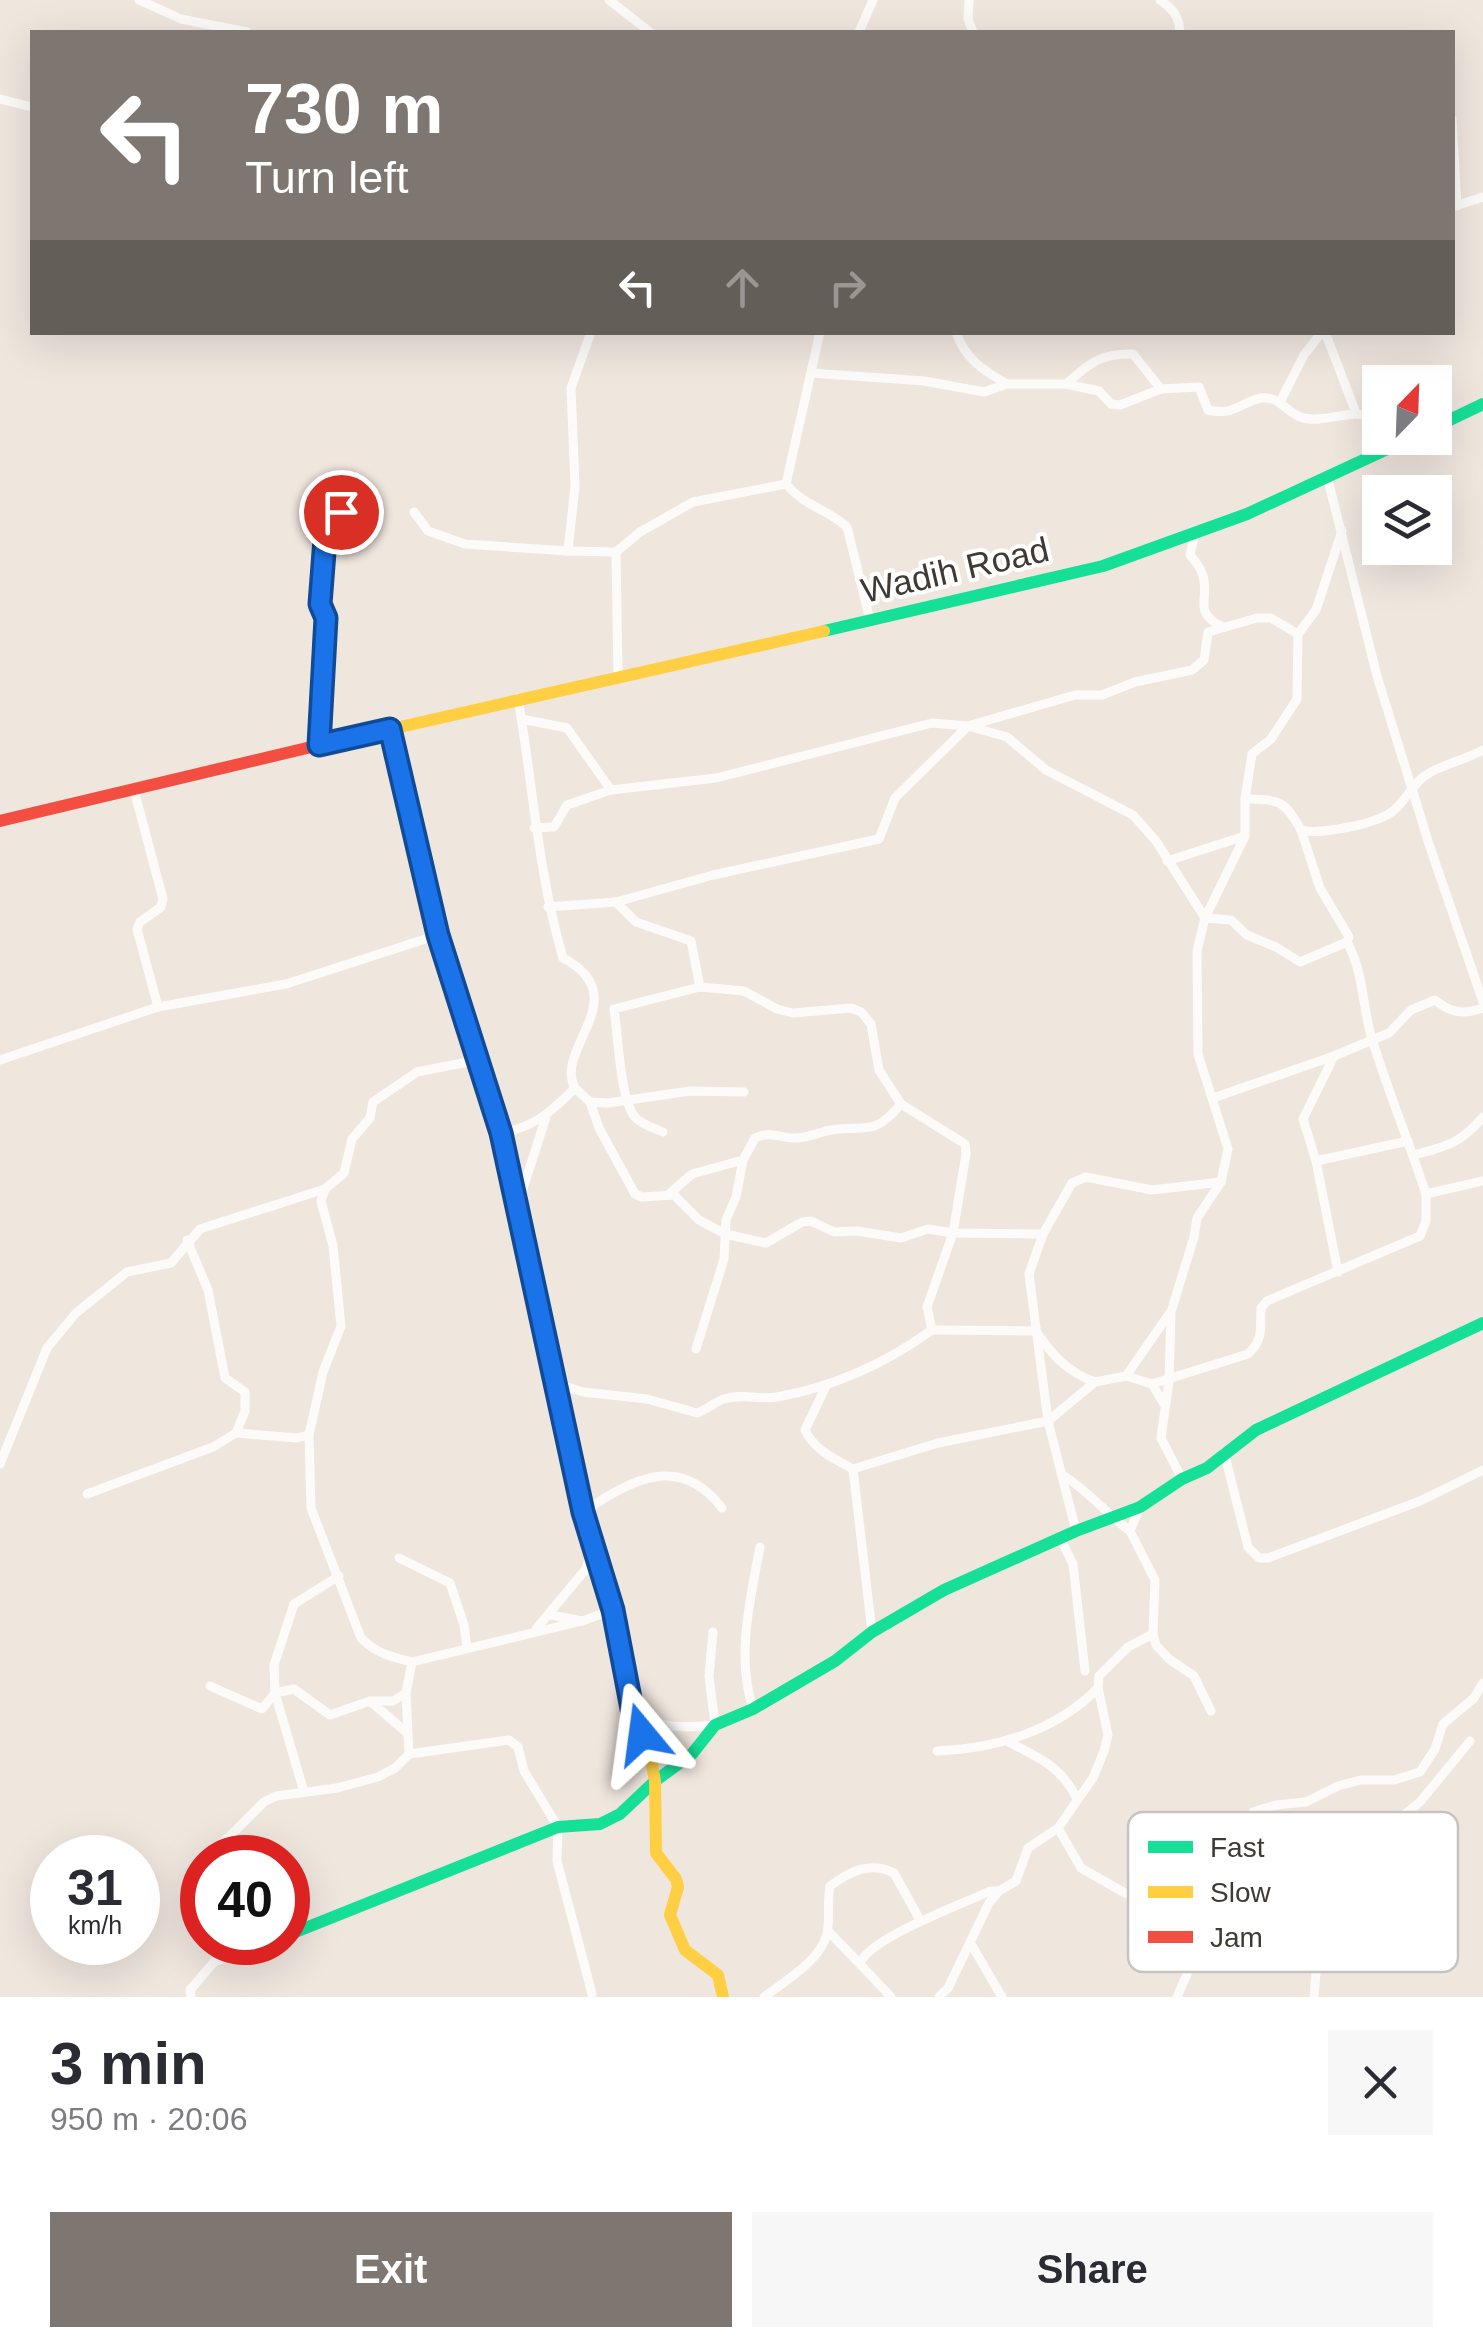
<!DOCTYPE html>
<html lang="en">
<head>
<meta charset="utf-8">
<style>
  :root { --surface:#fff; --page:#f7f7f7; --text:#2b2b33; --muted:#7c7c81; --accent:#7e7670 }
  body { margin:0; font-family:Arial,sans-serif; background:var(--page); color:var(--text); height:100vh; display:flex; flex-direction:column; font-size:38px; white-space:nowrap }
  * { box-sizing:border-box; margin:0 }
  p { font-size:32px; color:var(--muted) }
  .icon { flex:none; width:55px; height:55px; fill:none; stroke:currentColor; stroke-width:2; stroke-linecap:round; stroke-linejoin:round }
  .map { position:relative; height:1997px; overflow:hidden }
  .details { display:flex; flex-direction:column; background:var(--surface); flex:1 }
  .details>* { flex:none }
  .hud { position:absolute; left:30px; top:30px; width:1425px; height:305px; border-radius:0px; box-shadow:0 10px 40px #0002; background:#7e7670; color:#fff; overflow:hidden }
  .needle { width:65px; rotate:23deg }
  .fabs { position:absolute; left:1362px; top:365px; display:grid; gap:20px }
  .fabs a { display:grid; place-items:center; width:90px; height:90px; border-radius:0px; background:var(--surface); box-shadow:0 10px 40px #0002; font-size:50px }
  .speed { position:absolute; left:30px; top:1835px; display:flex; gap:20px; font-size:50px; font-weight:700; text-align:center }
  .speed>* { display:grid; place-content:center; width:130px; height:130px; border-radius:50%; background:var(--surface); box-shadow:0 10px 40px #0002; line-height:1 }
  .speed small { font-size:25px; font-weight:400 }
  .speed .limit { border:15px solid #d22; background:#fff; color:#111 }
  .pin { position:absolute; display:grid; place-items:center; width:85px; height:85px; color:#fff; margin:-42px; border:5px solid #fff; border-radius:50%; box-shadow:0 2px 10px #0007 }
  .me { position:absolute; width:110px; margin:-55px; rotate:344deg; stroke-linejoin:round; filter:drop-shadow(0 0 8px #0008) }
  .turn { display:flex; align-items:center; gap:35px; height:210px; padding:0 50px; font-size:45px }
  .turn .icon { width:130px; height:130px; stroke-width:2.5 }
  .turn b { display:block; font-size:70px; line-height:85px }
  .lanes { display:flex; align-items:center; height:95px; padding:0 50px; background:#0003; justify-content:center; gap:50px; direction:ltr }
  .lanes .off { opacity:.35 }
  .round { display:grid; place-items:center; flex:none; width:105px; height:105px; border-radius:0px; background:var(--page) }
  .summary { display:flex; align-items:center; justify-content:space-between; height:170px; padding:0 50px }
  h1 { font-size:60px; font-weight:700; line-height:75px }
  .action { display:flex; gap:20px; margin-top:auto; padding:20px 50px }
  .action a { flex:1; height:115px; border-radius:0px; background:var(--accent); color:#fff; font-size:40px; font-weight:700; line-height:115px; text-align:center }
  .action a+a { background:var(--page); color:var(--text) }
  .map>svg:first-child { display:block }
  .lines { fill:none; stroke-linecap:round; stroke-linejoin:round }
  .street { stroke:#fdfbfa; stroke-width:9 }
  .fast { stroke:#16e098; stroke-width:12 }
  .slow { stroke:#ffcf43; stroke-width:12 }
  .jam { stroke:#f24e42; stroke-width:12 }
  .route-casing { stroke:#114b97; stroke-width:25 }
  .route { stroke:#1a73e8; stroke-width:18 }
  .labels { text-anchor:middle; stroke-width:8; stroke-linejoin:round; paint-order:stroke }
  .street-label { font-size:35px; fill:#413a34; stroke:#fff }
  .key { fill:#fff; stroke:#c6c4c2; stroke-width:2.5 }
  .key-label { font-size:28px; fill:#413a34 }
</style>
</head>
<body>
<div class="map">
<svg width="1483" height="1997" viewBox="0 0 1483 1997">
  <rect width="100%" height="100%" fill="#efe6de"/>
  <g class="lines">
    <!-- street -->
    <g class="street">
      <path d="M139,0L181,19L247,32"/>
      <path d="M609,0L650,32"/>
      <path d="M969,0L968,19L973,32"/>
      <path d="M1160,0C1173,9 1179,16 1180,32"/>
      <path d="M859,32L873,0"/>
      <path d="M0,99L32,107"/>
      <path d="M1452,119L1457,206"/>
      <path d="M1455,206L1483,197"/>
      <path d="M591,332L571,388L575,486L568,551L616,552L640,532L693,502L786,484"/>
      <path d="M820,332L786,484C805,507 826,508 847,527L870,620"/>
      <path d="M956,332C965,359 984,371 1007,384"/>
      <path d="M1325,332L1356,413"/>
      <path d="M811,373L924,381L984,392L1007,384H1066C1090,363 1100,353 1133,354L1161,389L1199,387L1208,410C1234,416 1239,403 1261,398C1279,395 1287,414 1303,418C1331,424 1354,404 1380,422"/>
      <path d="M1066,384L1099,391L1111,404L1120,405L1161,389"/>
      <path d="M1280,402L1304,355L1322,332"/>
      <path d="M1327,476L1377,676L1429,844L1483,1002"/>
      <path d="M414,512L428,531L465,544L568,551"/>
      <path d="M1195,533L1190,555C1195,561 1201,567 1203,576C1210,599 1192,611 1221,626"/>
      <path d="M616,552L618,676"/>
      <path d="M521,719L567,728L611,790"/>
      <path d="M319,745L325,618L320,604L326,526L341,512"/>
      <path d="M134,790L163,899L161,907L140,922L137,929L158,1007"/>
      <path d="M1245,799C1279,800 1284,799 1301,830C1320,835 1377,824 1393,811C1408,799 1413,781 1431,772C1448,763 1467,759 1483,750"/>
      <path d="M534,828L554,827L567,805L611,790L716,778L932,723L968,726L1007,737L1046,770L1133,815L1156,841L1205,918L1231,920L1247,935L1276,947L1300,962L1347,942"/>
      <path d="M1167,861L1245,836"/>
      <path d="M616,902L636,922L691,941L700,987"/>
      <path d="M548,907L616,902L713,875L879,839L895,798L968,726L1075,695H1102L1135,682L1192,670L1204,660L1208,632L1257,618H1271L1298,634"/>
      <path d="M1334,1056L1303,1119L1316,1161L1408,1141"/>
      <path d="M0,1060L158,1007L286,984L438,935"/>
      <path d="M478,1060L417,1072L373,1102L370,1118L352,1139L344,1173L325,1189L321,1201L333,1246L341,1326L323,1372L309,1435L311,1508L361,1638C375,1653 392,1657 412,1662L582,1621L613,1610"/>
      <path d="M575,1088L590,1102L608,1103L690,1091L744,1092"/>
      <path d="M1213,1098L1334,1056L1389,1033L1411,1010L1435,1000C1451,1013 1463,1015 1483,1008"/>
      <path d="M590,1102L599,1128L635,1194L642,1197L674,1195L699,1220L725,1234L766,1243L802,1222L811,1221L834,1232L857,1231L901,1238L928,1229L953,1233L1043,1234"/>
      <path d="M501,1133C535,1127 552,1111 575,1088C553,1049 637,997 563,958C538,873 533,786 518,698"/>
      <path d="M1414,1155C1447,1146 1460,1144 1483,1117"/>
      <path d="M1316,1161L1338,1272"/>
      <path d="M1426,1194L1483,1181"/>
      <path d="M668,1195L692,1174L743,1160L755,1138C770,1131 777,1137 793,1138C806,1139 819,1132 831,1130C865,1124 873,1138 901,1104"/>
      <path d="M518,1204L546,1117"/>
      <path d="M187,1240L208,1290L225,1378L245,1392V1411L236,1433"/>
      <path d="M932,1330L1036,1331C1052,1355 1067,1372 1095,1382"/>
      <path d="M696,1349L724,1259L726,1220L736,1197L743,1160"/>
      <path d="M1126,1376L1152,1384L1164,1404"/>
      <path d="M555,1383L583,1392L647,1399L697,1413C707,1410 714,1402 724,1399C743,1393 760,1400 777,1397C834,1387 886,1363 932,1330L927,1307L953,1233L966,1154L965,1144L901,1104L879,1070L871,1024L861,1012L851,1008L793,1013L777,1009L744,991L700,987L614,1009C618,1034 620,1100 635,1117C642,1125 654,1128 663,1132"/>
      <path d="M827,1384L805,1430C814,1450 835,1459 853,1469L938,1443L1048,1421L1095,1382L1126,1376L1169,1314"/>
      <path d="M1152,1384L1248,1354C1264,1339 1260,1328 1261,1308L1267,1301L1420,1236L1426,1221V1194C1409,1142 1388,1091 1372,1039C1362,1006 1364,973 1347,942L1349,937L1320,888L1301,830"/>
      <path d="M1224,1452L1248,1547L1259,1558H1268L1420,1501L1483,1470"/>
      <path d="M0,1464L47,1348L76,1313L127,1272L171,1263L200,1229L325,1189"/>
      <path d="M853,1469L872,1632"/>
      <path d="M1061,1474C1088,1490 1105,1513 1130,1531"/>
      <path d="M1182,1479L1161,1438L1169,1381L1171,1312L1194,1237L1197,1218L1221,1182L1228,1149L1198,1054L1197,951L1205,918L1245,836V799L1252,754L1271,739L1297,699L1298,634L1316,610L1342,531"/>
      <path d="M87,1494L213,1447L236,1433L297,1438L309,1435"/>
      <path d="M1140,1507L1130,1531L1155,1580L1153,1634L1156,1645L1169,1659L1194,1676L1211,1711"/>
      <path d="M583,1512C631,1480 679,1452 722,1508"/>
      <path d="M1076,1531L1048,1421L1029,1274L1043,1234L1072,1183L1086,1177L1152,1190L1221,1182"/>
      <path d="M1060,1538L1073,1564L1085,1671"/>
      <path d="M399,1558L450,1583L464,1625L467,1648"/>
      <path d="M551,1615L582,1621"/>
      <path d="M536,1629L586,1569L592,1548"/>
      <path d="M412,1662L406,1693L409,1754L509,1740L518,1747L524,1771L558,1827L557,1861L592,1994"/>
      <path d="M210,1686L262,1709L275,1693L294,1689L330,1715L370,1701H393L406,1693"/>
      <path d="M370,1701L406,1732"/>
      <path d="M753,1709C736,1657 750,1600 760,1547"/>
      <path d="M634,1714C663,1729 684,1728 715,1725L709,1676L713,1632"/>
      <path d="M1007,1741C1038,1758 1061,1765 1077,1799"/>
      <path d="M937,1751C995,1749 1056,1731 1098,1688"/>
      <path d="M304,1792L275,1693L274,1665L294,1604L339,1576"/>
      <path d="M1058,1828L1081,1868L1125,1893L1178,1908L1218,1891L1269,1898L1306,1913"/>
      <path d="M205,1855L229,1837L264,1802L276,1796L337,1788L378,1777L395,1768L409,1754"/>
      <path d="M828,1931L860,1964"/>
      <path d="M971,1944L1002,1997"/>
      <path d="M191,1997L190,1990L214,1962L268,1942"/>
      <path d="M764,1997C784,1982 821,1960 827,1934C830,1921 827,1901 830,1886C850,1871 871,1861 894,1873L920,1920"/>
      <path d="M891,1997L860,1964C867,1939 963,1904 990,1891H998"/>
      <path d="M939,1997L948,1988L989,1903L999,1891L1016,1881L1028,1848L1058,1828L1093,1778L1104,1751L1108,1735L1098,1688L1099,1676L1128,1647L1153,1634"/>
      <path d="M1177,1997L1198,1949L1204,1918L1220,1887L1233,1839L1253,1812L1276,1805L1306,1802L1338,1786L1361,1780H1394L1420,1772L1435,1749L1443,1724L1474,1698L1483,1683"/>
      <path d="M1314,1997L1316,1973L1304,1912L1356,1853L1420,1802L1470,1741"/>
    </g>
    <!-- fast -->
    <g class="fast">
      <path d="M1435,427L1483,404"/>
      <path d="M824,631L1103,566L1247,514L1411,438"/>
      <path d="M391,729L438,935L501,1133L544,1333"/>
      <path d="M288,1935L558,1827L600,1824L620,1814L655,1781L692,1754L715,1725L753,1709L835,1661L872,1632L944,1590L1076,1531L1140,1507L1182,1479L1207,1468L1256,1430L1483,1323"/>
    </g>
    <!-- slow -->
    <g class="slow">
      <path d="M307,748L824,631"/>
      <path d="M544,1333L583,1512L613,1610L633,1714L650,1754L655,1781L656,1853L676,1879L678,1887L670,1915L685,1950L718,1975L723,1997"/>
    </g>
    <!-- jam -->
    <path class="jam" d="M0,821L307,748"/>
  </g>
  <g class="lines">
    <!-- route casing -->
    <g class="route-casing">
      <path id="route" d="M341,512L326,526L320,604L326,618L319,745L390,729L438,935L501,1133L583,1512L613,1610L633,1714L642,1734"/>
    </g>
    <!-- route -->
    <use href="#route" class="route"/>
  </g>
  <g class="labels">
    <!-- street labels -->
    <g class="street-label">
      <text transform="translate(955 570) rotate(-13)" y="12">Wadih Road</text>
    </g>
  </g>
  <!-- legend -->
  <rect x="1128" y="1812" width="330" height="160" rx="15" class="key"/>
  <rect x="1148" y="1841" width="45" height="12" fill="#16e098"/>
  <rect x="1148" y="1886" width="45" height="12" fill="#ffcf43"/>
  <rect x="1148" y="1931" width="45" height="12" fill="#f24e42"/>
  <g class="key-label">
    <text x="1210" y="1857">Fast</text>
    <text x="1210" y="1902">Slow</text>
    <text x="1210" y="1947">Jam</text>
  </g>
</svg>
<div class="fabs">
<a><svg class="needle" viewBox="-14 -14 28 28"><path d="M0-13l5 13h-10z" fill="#e53935"/><path d="M0 13l5-13h-10z" fill="#7c7c81"/></svg></a>
<a><svg class="icon" aria-label="layers" viewBox="0 0 24 24"><path d="M12 4l9 5-9 5-9-5zM3 14l9 5 9-5"/></svg></a>
</div>
<div class="speed"><div>31<small>km/h</small></div><div class="limit">40</div></div>
<div class="pin" style="left:341px;top:512px;background:#d93025"><svg class="icon" aria-label="arrive" viewBox="0 0 24 24"><path d="M6 21V4h12l-3 4 3 4H6"/></svg></div>
<svg class="me" style="left:642px;top:1734px" viewBox="-20 -20 40 40"><path d="M0-17L14 15 0 8-14 15z" fill="#1a73e8" stroke="#fff" stroke-width="4"/></svg>
<div class="hud">
<div class="turn"><svg class="icon" aria-label="left" viewBox="0 0 24 24"><path d="M17 20v-9H6M10 6l-5 5 5 5"/></svg><div><b>730 m</b>Turn left</div></div>
<div class="lanes"><svg class="icon" aria-label="left" viewBox="0 0 24 24"><path d="M17 20v-9H6M10 6l-5 5 5 5"/></svg><svg class="icon off" aria-label="ahead" viewBox="0 0 24 24"><path d="M12 20V5M6 11l6-6 6 6"/></svg><svg class="icon off" aria-label="right" viewBox="0 0 24 24"><path d="M7 20v-9h11M14 6l5 5-5 5"/></svg></div>
</div>
</div>
<section class="details">
<div class="summary"><div><h1>3 min</h1><p>950 m · 20:06</p></div><a class="round"><svg class="icon" aria-label="close" viewBox="0 0 24 24"><path d="M6 6l12 12M18 6L6 18"/></svg></a></div>
<div class="action"><a>Exit</a><a>Share</a></div>
</section>
</body>
</html>
